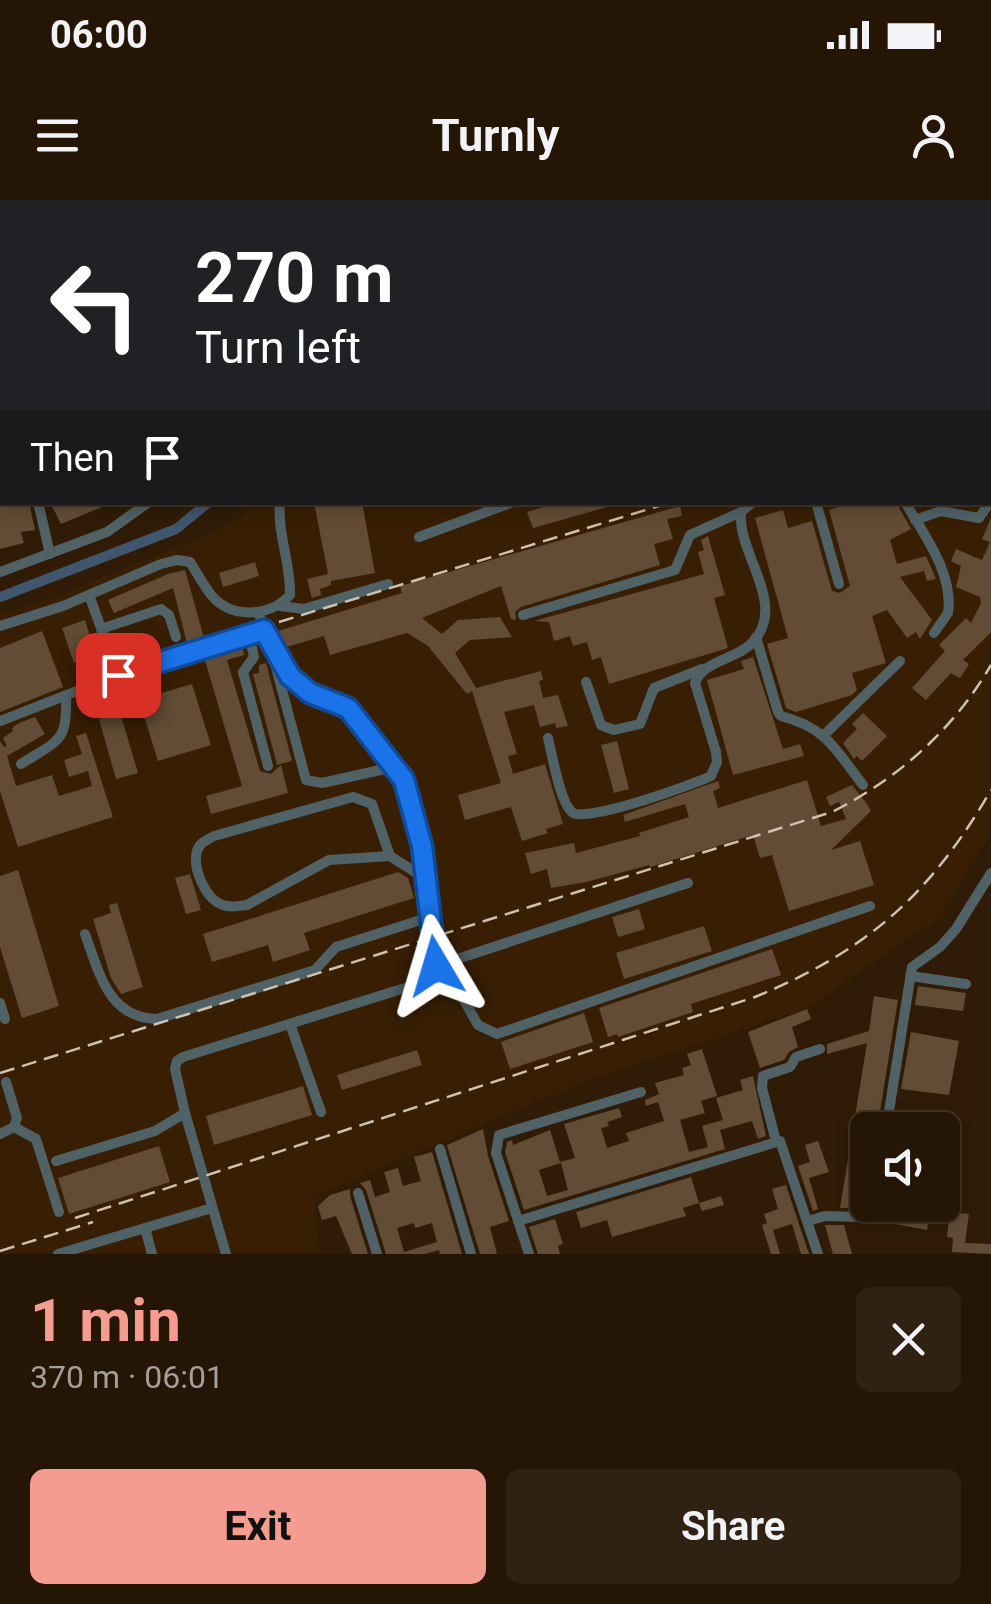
<!DOCTYPE html>
<html lang="en">
<head>
<meta charset="utf-8">
<style>
  :root { --surface:#241504; --page:#302213; --text:#f1f3f6; --muted:#a39f9a; --line:#413426; --accent:#f59c90 }
  body { margin:0; font-family:Roboto,sans-serif; background:var(--page); color:var(--text); height:100vh; display:flex; flex-direction:column; font-size:38px; white-space:nowrap }
  * { box-sizing:border-box; margin:0 }
  p { font-size:32px; color:var(--muted) }
  .icon { flex:none; width:55px; height:55px; fill:none; stroke:currentColor; stroke-width:2; stroke-linecap:round; stroke-linejoin:round }
  .map { position:relative; height:1054px; overflow:hidden }
  .side { display:flex; flex-direction:column; background:var(--surface); flex:1 }
  .side>* { flex:none }
  .guide { position:absolute; left:0px; top:0px; width:992px; height:305px; box-shadow:0 5px 15px #0003,0 0 0 2px var(--line); background:#202124; color:#fff; overflow:hidden }
  .tools { position:absolute; left:850px; top:912px; display:grid; gap:20px }
  .tools a { display:grid; place-items:center; width:110px; height:110px; border-radius:15px; background:var(--surface); box-shadow:0 5px 15px #0003,0 0 0 2px var(--line); font-size:50px }
  .pin { position:absolute; display:grid; place-items:center; width:85px; height:85px; color:#fff; margin:-42px; border-radius:20px; box-shadow:0 5px 15px #0006 }
  .me { position:absolute; width:110px; margin:-55px; rotate:353deg; stroke-linejoin:round; filter:drop-shadow(0 0 8px #0008) }
  .turn { display:flex; align-items:center; gap:35px; height:210px; padding:0 30px; font-size:45px }
  .turn .icon { width:130px; height:130px; stroke-width:2.5 }
  .turn b { display:block; font-size:70px; line-height:85px }
  .then { display:flex; align-items:center; height:95px; padding:0 30px; background:#0003; gap:20px; font-size:38px }
  .round { display:grid; place-items:center; flex:none; width:105px; height:105px; border-radius:15px; background:var(--page) }
  .headline { display:flex; align-items:center; justify-content:space-between; height:170px; padding:0 30px }
  h1 { font-size:60px; font-weight:700; line-height:75px; color:var(--accent) }
  .action { display:flex; gap:20px; margin-top:auto; padding:20px 30px }
  .action a { flex:1; height:115px; border-radius:15px; background:var(--accent); color:#111; font-size:40px; font-weight:700; line-height:115px; text-align:center }
  .action a+a { background:var(--page); color:var(--text) }
  .status { display:flex; justify-content:space-between; align-items:center; height:70px; padding:0 50px; background:var(--surface); direction:ltr }
  .status svg { height:28px; fill:currentColor }
  header { display:flex; justify-content:space-between; align-items:center; height:130px; padding:0 30px; background:var(--surface); font-size:45px; font-weight:700 }
  .map>svg:first-child { display:block }
  .built { fill:#381f03 }
  .lines { fill:none; stroke-linecap:round; stroke-linejoin:round }
  .canal { stroke:#40556e; stroke-width:10 }
  .building { fill:#624c35; fill-rule:evenodd }
  .minor { stroke:#516266; stroke-width:10 }
  .rail { stroke:#cfc1b2; stroke-width:2.5; stroke-dasharray:15 8; stroke-linecap:butt }
  .route-casing { stroke:#114b97; stroke-width:25 }
  .route { stroke:#1a73e8; stroke-width:18 }
</style>
</head>
<body>
<div class="status"><b>06:00</b><svg viewBox="0 0 49 12"><path d="M0 12V9h3v3zM5 12V6h3v6zM10 12V3h3v9zM15 12V0h3v12zM26 1h20v11H26zM47 4h2v5h-2z"/></svg></div>
<header><svg class="icon" aria-label="menu" viewBox="0 0 24 24"><path d="M4 6h16M4 12h16M4 18h16"/></svg>Turnly<svg class="icon" aria-label="person" viewBox="0 0 24 24"><circle cx="12" cy="8" r="4"/><path d="M4 21q1-7 8-7t8 7"/></svg></header>
<div class="map">
<svg width="991" height="1054" viewBox="0 0 991 1054">
  <rect width="100%" height="100%" fill="#301c06"/>
  <!-- built -->
  <path class="built" d="M647,0H991V633L942,715L808,808L591,879L315,996L318,1054H0V414L44,401L226,327L257,303L990,302V2H643Z"/>
  <g class="lines">
    <!-- canal -->
    <g class="canal">
      <path d="M592,2L595,0"/>
      <path d="M0,397L176,329L209,302"/>
    </g>
  </g>
  <!-- building -->
  <g class="building">
    <path d="M0,302H29L35,330L21,332L24,343L0,349Z"/>
    <path d="M50,302H114L61,324Z"/>
    <path d="M314,302H362L375,373L331,381V385L320,389L321,395L312,398L307,379L328,374Z"/>
    <path d="M559,302H614V305L533,328L527,312Z"/>
    <path d="M854,302H896L911,329L890,340L897,364L926,356L936,379L927,381L924,371L900,377L932,420L920,439L916,432L907,438L887,410L872,416L886,463L852,473L857,490L852,495L796,512L786,508L767,444L788,438L755,318L783,310L788,328L812,321L832,391L840,393L850,386L829,310Z"/>
    <path d="M680,306L682,316L667,319L673,339L654,344L660,365L521,407L515,412L516,420L511,419L501,386L422,418L442,434L458,420L500,417L512,437L470,440L455,453L476,488L541,471L543,480L539,481L543,498L558,495L568,526L556,528L555,523L540,527L534,505L504,512L517,554L508,556L513,574L545,564L563,624L546,629L548,633L522,641L511,607L465,620L458,595L501,583L472,491L467,494L428,446L407,433L330,455L324,436L283,448L276,436L275,432L402,393L400,386Z"/>
    <path d="M991,318V432L963,460L969,464L960,478L951,473L926,500L912,488L945,451L939,445L966,418L971,423L981,403L980,397L956,387L961,366L951,361L956,349L982,360L990,342L982,339Z"/>
    <path d="M708,336L725,395L714,398L728,448L609,484L601,457L592,460L587,442L573,446L570,436L554,441L549,422L534,421L704,374L698,352L704,350L701,340Z"/>
    <path d="M255,362L259,376L223,387L219,373Z"/>
    <path d="M185,370L204,438L187,443L173,388L114,413L108,400L168,374Z"/>
    <path d="M85,420L96,456L74,463L62,428Z"/>
    <path d="M42,431L63,487L0,512V448Z"/>
    <path d="M242,445L244,455L227,460L260,571L271,574L281,565L288,593L211,614L206,596L242,586L204,457Z"/>
    <path d="M753,457L783,549L800,544L804,556L733,575L707,480L744,469L741,461Z"/>
    <path d="M266,463L292,561L277,565L253,474L259,473V465Z"/>
    <path d="M192,484L211,545L158,561L139,500Z"/>
    <path d="M120,513L138,573L116,579L99,519Z"/>
    <path d="M863,513L887,536L862,561L857,556L854,559L843,543L857,529L852,524Z"/>
    <path d="M35,517L45,534L7,556L16,586L52,575L59,596L92,586L88,571L69,577L64,560L82,554L76,536L86,533L113,617L18,647L0,591V541L4,547L7,546L3,538L13,531L12,528L19,523Z"/>
    <path d="M617,541L629,589L614,593L601,545Z"/>
    <path d="M807,580L821,626L846,619L839,602L830,606L826,597L852,585L867,604L871,611L831,650L860,641L874,685L789,711L772,655L760,658L753,635L650,667L649,665L586,682L551,688L547,669L531,674L525,653L574,643L576,653L640,636L639,633L689,617L685,604L625,622L623,615L718,581L720,588L713,591L718,608Z"/>
    <path d="M18,670L59,806L22,818L0,747V676Z"/>
    <path d="M398,672L408,678L414,698L304,733L310,750L273,762L268,745L212,762L203,734Z"/>
    <path d="M190,674L201,710L186,714L175,678Z"/>
    <path d="M117,703L143,787L121,794L111,778L93,719L111,713L109,705Z"/>
    <path d="M639,709L645,729L618,737L612,717Z"/>
    <path d="M704,726L712,751L624,779L616,753Z"/>
    <path d="M772,749L781,775L691,804L693,812L618,837L617,834L608,837L599,808Z"/>
    <path d="M918,786L966,793L963,811L915,805Z"/>
    <path d="M874,796L898,800L877,930H868V993L859,1008H840L867,843L827,854V844L869,831Z"/>
    <path d="M807,809L811,819L792,827L798,847L789,852L784,860L760,868L748,832Z"/>
    <path d="M584,813L593,842L510,869L501,842Z"/>
    <path d="M911,832L959,841L949,895L901,889Z"/>
    <path d="M702,849L717,896L701,901L705,913L680,920L689,952L708,947L702,926L723,920L716,898L743,890L740,880L753,876L766,936L758,939L752,921L720,930L725,949L524,1010L505,952L507,942L512,940L513,945L550,930L560,962L575,958L564,924L619,908L622,917L607,922L609,926L601,928L607,948L629,941L626,933L664,921L658,902L646,906L645,900L659,894L655,883L684,875L682,868L691,865L687,854ZM561,963L568,990L547,996L539,970Z"/>
    <path d="M417,850L422,865L342,890L337,875Z"/>
    <path d="M303,886L312,915L214,945L206,916Z"/>
    <path d="M483,929L488,956L509,1021L490,1027L497,1054H480L447,945Z"/>
    <path d="M818,941L829,972L809,978L818,1009L813,1011L798,966L810,962L805,945Z"/>
    <path d="M159,946L170,982L69,1014L58,978Z"/>
    <path d="M432,952L462,1054H440L439,1050L425,1054H386L366,990L360,983L370,980L375,997L390,992L384,972L398,968L403,986L421,981L414,957ZM414,1023L415,1028L432,1023L437,1042L404,1052L397,1028Z"/>
    <path d="M691,977L699,1003L721,996L724,1005L702,1011L699,1003L683,1008L686,1016L612,1037L607,1020L581,1028L576,1012Z"/>
    <path d="M786,985L809,1054H801L792,1024L773,1030L780,1054H771L762,1025L767,1023L764,1014L778,1009L772,989Z"/>
    <path d="M350,989V996L368,1054H352L336,1016L322,1020L318,1006L330,995Z"/>
    <path d="M898,1005L931,1008L927,1030L895,1024Z"/>
    <path d="M950,1012L969,1014L965,1043L991,1044V1054L952,1052L953,1038L947,1037Z"/>
    <path d="M555,1019L563,1044L558,1046L560,1054H538L529,1027Z"/>
    <path d="M825,1025H844L852,1054H833Z"/>
  </g>
  <g class="lines">
    <!-- minor -->
    <g class="minor">
      <path d="M647,0L655,2"/>
      <path d="M899,0V2"/>
      <path d="M941,0V2"/>
      <path d="M542,2L545,0"/>
      <path d="M630,2L639,0"/>
      <path d="M711,2L718,0"/>
      <path d="M990,142L991,143"/>
      <path d="M38,302L50,354"/>
      <path d="M816,302L839,384"/>
      <path d="M905,302C924,335 954,374 948,413L934,433"/>
      <path d="M915,320L941,311L979,318L990,302"/>
      <path d="M419,337L513,302"/>
      <path d="M0,372L107,332L149,302"/>
      <path d="M89,395L118,475"/>
      <path d="M280,406L304,409L388,384"/>
      <path d="M523,415L675,370L690,335L741,312"/>
      <path d="M0,426L63,406L161,364L177,360L190,362C197,373 204,386 212,396C233,420 271,416 290,395C291,363 277,334 280,302"/>
      <path d="M101,429L161,409L169,415L176,437"/>
      <path d="M249,434L254,457L243,472L268,566"/>
      <path d="M756,437L778,512L781,516C827,528 835,549 863,585"/>
      <path d="M273,456L306,580L322,583L394,567"/>
      <path d="M586,482L601,525L614,530L640,524L654,488L702,469"/>
      <path d="M0,521L118,475L264,429"/>
      <path d="M824,535L900,461"/>
      <path d="M548,538C552,554 560,604 573,613C588,622 692,585 711,576L717,562L716,552L695,483C703,461 734,460 751,444C790,406 737,355 741,312L753,302"/>
      <path d="M21,564C58,540 68,543 66,496"/>
      <path d="M390,656L372,604L353,597L214,636C207,640 199,643 197,651C192,668 206,700 223,705C231,708 238,706 247,705L329,660L390,656L426,679"/>
      <path d="M688,683L436,766L461,795L478,825L497,834L870,706"/>
      <path d="M85,734C99,772 108,818 157,819L315,770L336,747L430,717"/>
      <path d="M910,776L966,784"/>
      <path d="M0,803L5,819"/>
      <path d="M290,824L321,912"/>
      <path d="M185,913L226,1054"/>
      <path d="M14,927L36,939L59,1012"/>
      <path d="M886,930L912,767L940,747L956,729L991,673"/>
      <path d="M0,934L14,927L17,918L6,882"/>
      <path d="M776,941L762,888L763,876L790,867L796,857L820,849"/>
      <path d="M440,949L471,1054"/>
      <path d="M56,961L155,931L185,913L175,869L177,861L183,857L418,784L436,766L422,646L403,579L348,508L310,493L290,476L270,444L258,412"/>
      <path d="M358,993L377,1054"/>
      <path d="M518,1021L780,941L818,1054"/>
      <path d="M808,1021L825,1016L863,1017L874,1005"/>
      <path d="M145,1028L152,1054"/>
      <path d="M58,1054L212,1008"/>
      <path d="M529,1054L496,953L499,935L641,892"/>
    </g>
    <!-- rail -->
    <g class="rail">
      <path d="M82,2L88,0"/>
      <path d="M0,41L2,40"/>
      <path d="M990,71L991,69"/>
      <path d="M279,422L672,302"/>
      <path d="M0,873L832,612C899,578 953,530 991,465"/>
      <path d="M75,1018L755,797C867,751 930,695 991,590"/>
      <path d="M0,1051L93,1022"/>
    </g>
  </g>
  <g class="lines">
    <!-- route casing -->
    <g class="route-casing">
      <path id="route" d="M118,475L264,430L290,476L310,493L348,508L404,580L422,646L436,766"/>
    </g>
    <!-- route -->
    <use href="#route" class="route"/>
  </g>
</svg>
<div class="tools">
<a><svg class="icon" aria-label="sound" viewBox="0 0 24 24"><path d="M4 9h4l5-4v14l-5-4H4zM17 9q2 3 0 6"/></svg></a>
</div>
<div class="pin" style="left:118px;top:475px;background:#d93025"><svg class="icon" aria-label="arrive" viewBox="0 0 24 24"><path d="M6 21V4h12l-3 4 3 4H6"/></svg></div>
<svg class="me" style="left:436px;top:766px" viewBox="-20 -20 40 40"><path d="M0-17L14 15 0 8-14 15z" fill="#1a73e8" stroke="#fff" stroke-width="4"/></svg>
<div class="guide">
<div class="turn"><svg class="icon" aria-label="left" viewBox="0 0 24 24"><path d="M17 20v-9H6M10 6l-5 5 5 5"/></svg><div><b>270 m</b>Turn left</div></div>
<div class="then">Then<svg class="icon" aria-label="arrive" viewBox="0 0 24 24"><path d="M6 21V4h12l-3 4 3 4H6"/></svg></div>
</div>
</div>
<section class="side">
<div class="headline"><div><h1>1 min</h1><p>370 m · 06:01</p></div><a class="round"><svg class="icon" aria-label="close" viewBox="0 0 24 24"><path d="M6 6l12 12M18 6L6 18"/></svg></a></div>
<div class="action"><a>Exit</a><a>Share</a></div>
</section>
</body>
</html>
